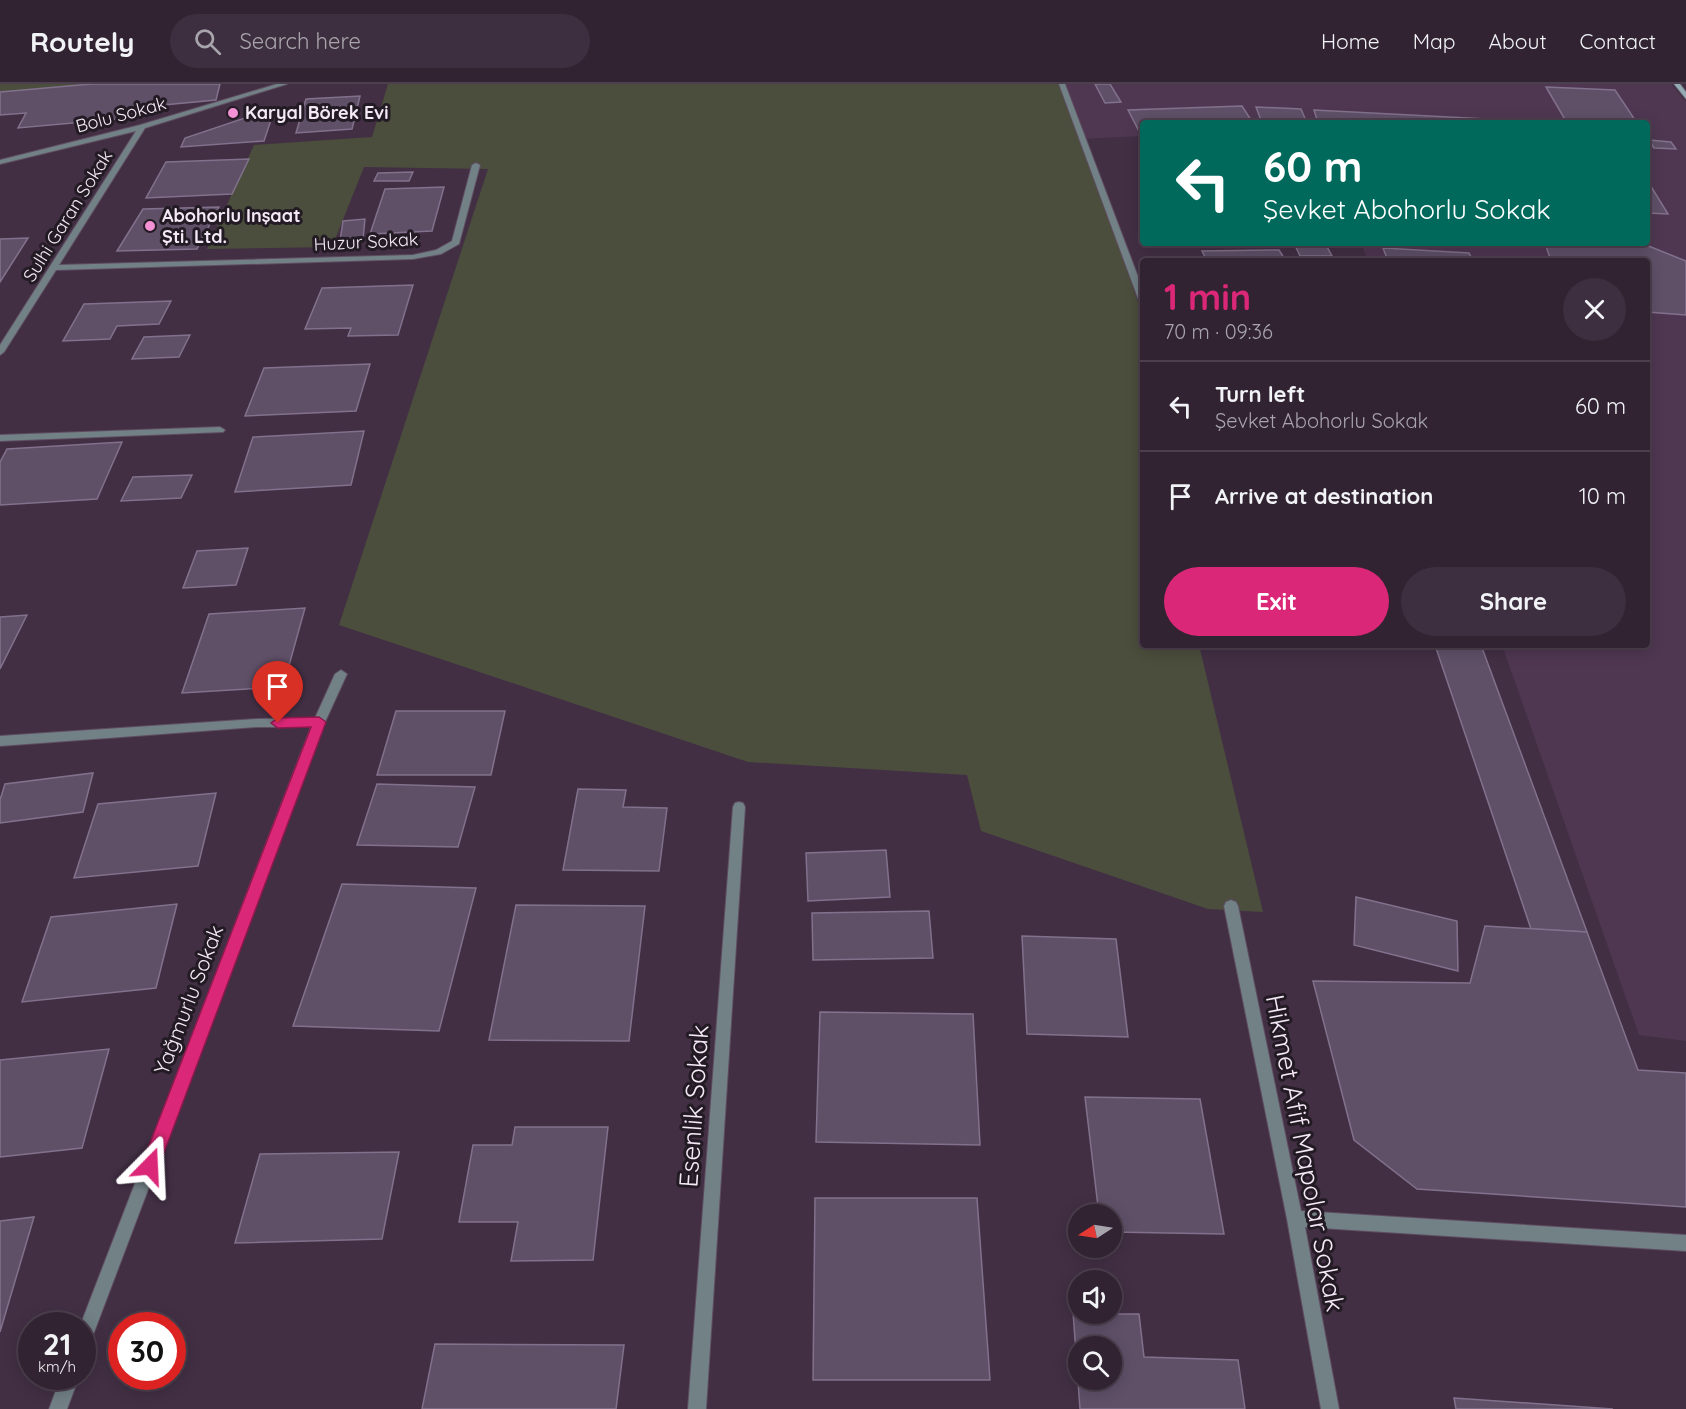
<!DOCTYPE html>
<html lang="en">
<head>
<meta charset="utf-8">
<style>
  :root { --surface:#322333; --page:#3d2f3f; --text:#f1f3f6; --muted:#a8a4ac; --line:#4d404e; --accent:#db2777 }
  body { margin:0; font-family:Quicksand,sans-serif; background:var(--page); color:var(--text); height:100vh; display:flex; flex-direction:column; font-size:22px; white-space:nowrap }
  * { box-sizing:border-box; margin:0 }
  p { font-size:20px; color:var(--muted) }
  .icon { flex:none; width:33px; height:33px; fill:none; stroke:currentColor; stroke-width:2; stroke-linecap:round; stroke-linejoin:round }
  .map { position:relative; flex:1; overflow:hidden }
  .side { position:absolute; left:1140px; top:174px; width:510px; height:390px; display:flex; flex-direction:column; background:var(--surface); border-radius:6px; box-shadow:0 3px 15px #0003,0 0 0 2px var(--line) }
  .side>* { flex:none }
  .hud { position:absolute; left:1140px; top:36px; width:510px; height:126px; border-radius:6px; box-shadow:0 3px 15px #0003,0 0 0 2px var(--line); background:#00695c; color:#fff; overflow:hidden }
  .needle { width:39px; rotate:258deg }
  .controls { position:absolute; left:1068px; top:1120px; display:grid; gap:12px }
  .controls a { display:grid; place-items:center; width:54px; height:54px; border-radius:50%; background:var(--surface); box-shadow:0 3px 15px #0003,0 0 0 2px var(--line); font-size:30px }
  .speed { position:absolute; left:18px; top:1228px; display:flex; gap:12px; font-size:30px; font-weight:700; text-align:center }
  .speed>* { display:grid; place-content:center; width:78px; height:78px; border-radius:50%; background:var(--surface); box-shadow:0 3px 15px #0003,0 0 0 2px var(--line); line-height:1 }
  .speed small { font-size:15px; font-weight:400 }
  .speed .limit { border:9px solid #d22; background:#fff; color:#111 }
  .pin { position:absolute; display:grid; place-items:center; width:51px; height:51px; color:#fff; margin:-62px -26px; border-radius:50% 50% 50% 0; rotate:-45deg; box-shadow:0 0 6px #0007 }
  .pin .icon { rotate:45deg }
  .me { position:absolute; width:66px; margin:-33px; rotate:21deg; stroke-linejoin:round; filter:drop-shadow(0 0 4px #0008) }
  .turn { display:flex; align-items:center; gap:21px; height:126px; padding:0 24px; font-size:27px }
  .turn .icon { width:78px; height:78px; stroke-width:2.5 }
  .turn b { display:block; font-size:42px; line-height:51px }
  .round { display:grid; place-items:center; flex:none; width:63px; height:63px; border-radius:32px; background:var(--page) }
  .headline { display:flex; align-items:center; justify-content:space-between; height:102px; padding:0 24px }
  h1 { font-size:36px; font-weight:700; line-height:45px; color:var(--accent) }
  .cta { display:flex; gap:12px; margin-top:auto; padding:12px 24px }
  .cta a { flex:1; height:69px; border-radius:36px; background:var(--accent); color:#fff; font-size:24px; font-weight:700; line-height:69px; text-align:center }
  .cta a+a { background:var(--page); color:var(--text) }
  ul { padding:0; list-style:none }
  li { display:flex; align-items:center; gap:18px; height:90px; padding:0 24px; border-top:2px solid var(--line) }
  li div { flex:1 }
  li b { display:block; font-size:22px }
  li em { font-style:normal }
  header { display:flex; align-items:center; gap:36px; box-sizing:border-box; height:84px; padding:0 30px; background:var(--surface); border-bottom:2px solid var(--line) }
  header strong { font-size:28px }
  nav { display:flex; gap:33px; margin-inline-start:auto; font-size:21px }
  .search { width:420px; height:54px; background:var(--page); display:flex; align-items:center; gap:15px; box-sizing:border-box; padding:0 21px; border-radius:33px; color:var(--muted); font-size:22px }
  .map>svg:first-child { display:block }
  .built { fill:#4f3752 }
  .green { fill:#4b4e3c }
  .building { fill:#5f5068; stroke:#82718c; stroke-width:1.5; fill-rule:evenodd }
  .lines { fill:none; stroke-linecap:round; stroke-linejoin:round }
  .lane-casing { stroke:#5f4d61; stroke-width:2 }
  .street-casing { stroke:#5f4d61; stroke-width:2 }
  .secondary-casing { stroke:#5f4d61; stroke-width:2 }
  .lane { fill:#728186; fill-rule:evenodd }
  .street { fill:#728186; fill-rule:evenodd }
  .secondary { fill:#93abb2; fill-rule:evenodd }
  .route { fill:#db2777; stroke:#8e194d; stroke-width:1.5 }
  .poi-dot { fill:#f491d4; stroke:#231b24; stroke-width:2 }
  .labels { text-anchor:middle; stroke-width:6; stroke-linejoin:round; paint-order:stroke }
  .far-poi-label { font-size:18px; font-weight:bold; fill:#f5e9f7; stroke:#231b24; text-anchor:start }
  .far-street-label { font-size:18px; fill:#f5e9f7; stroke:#231b24 }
  .street-label { font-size:21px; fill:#f5e9f7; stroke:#231b24 }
  .near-street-label { font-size:26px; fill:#f5e9f7; stroke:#231b24 }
</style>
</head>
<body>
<header>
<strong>Routely</strong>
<div class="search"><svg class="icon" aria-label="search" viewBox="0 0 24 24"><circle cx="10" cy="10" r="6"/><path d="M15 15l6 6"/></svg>Search here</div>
<nav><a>Home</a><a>Map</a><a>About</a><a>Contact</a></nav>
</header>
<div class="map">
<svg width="1686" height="1325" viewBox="0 0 1686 1325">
  <rect width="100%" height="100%" fill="#422f44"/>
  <!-- built -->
  <path class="built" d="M1064,0H1671L1686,18V957L1639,951L1502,561H1647V177H1368L1361,159H1647V39H1143V52L1081,55Z"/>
  <!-- green -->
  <g class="green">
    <path d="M0,0H152L0,20Z"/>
    <path d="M388,0H1064L1143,233V561H1199L1263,828L1208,825L981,747L967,691L748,678L339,541L488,85L364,83L332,163L207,165L254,61L372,53Z"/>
  </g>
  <!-- building -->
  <g class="building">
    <path d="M91,0H220L216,16L142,23L139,33L18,44L26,29L0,31V8Z"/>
    <path d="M1095,0H1110L1121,18L1105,19Z"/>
    <path d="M1546,3L1615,6L1637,39H1567Z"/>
    <path d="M360,12L352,45L296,49L306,15Z"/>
    <path d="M1242,22L1253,39H1143V49H1140L1128,26Z"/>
    <path d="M1256,23L1301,25L1307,39H1262Z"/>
    <path d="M275,24L264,57L181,63L185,54Z"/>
    <path d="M1314,26L1562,39H1318Z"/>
    <path d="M1649,56L1671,58L1676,65L1654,64Z"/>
    <path d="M249,75L232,110L146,114L166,78Z"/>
    <path d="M413,88L409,97H374L378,89Z"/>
    <path d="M1647,96L1668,130L1647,129Z"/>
    <path d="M444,103L432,147L370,150L385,105Z"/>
    <path d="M219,123L197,165L117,167L143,125Z"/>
    <path d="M365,135L363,155L340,157L343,137Z"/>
    <path d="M28,154L0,198V155Z"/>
    <path d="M1294,159H1325L1332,172H1300Z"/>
    <path d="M1545,159H1641L1686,177V231L1647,228V177H1551Z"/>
    <path d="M1383,164L1469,169L1473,177H1388Z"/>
    <path d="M1279,166L1286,177H1207L1202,167Z"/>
    <path d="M413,201L398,251L348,252L351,244L305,245L322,204Z"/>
    <path d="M171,217L159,240L117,242L110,255L63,257L84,220Z"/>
    <path d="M190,251L179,273L132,275L144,253Z"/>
    <path d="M370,280L356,327L245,332L264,284Z"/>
    <path d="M364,347L351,401L235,408L253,353Z"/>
    <path d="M122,358L97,415L0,421V378L7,365Z"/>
    <path d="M192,391L181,414L121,417L133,393Z"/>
    <path d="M248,464L236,501L183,504L197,467Z"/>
    <path d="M305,524L283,603L182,609L209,530Z"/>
    <path d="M27,531L0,585V533Z"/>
    <path d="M1435,561H1481L1587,848L1531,845Z"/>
    <path d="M396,627H505L491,691H377Z"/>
    <path d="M93,689L83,728L0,739V716L5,700Z"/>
    <path d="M377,700L475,703L458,763L357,761Z"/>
    <path d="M578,705L626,706L623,723L667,724L659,787L563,786Z"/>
    <path d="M216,709L198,782L74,794L98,720Z"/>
    <path d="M886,766L890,813L808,817L806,769Z"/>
    <path d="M342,800L476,804L439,947L293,942Z"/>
    <path d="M1356,813L1457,837L1458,887L1354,861Z"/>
    <path d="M177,820L156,904L22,918L51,833Z"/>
    <path d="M516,821L645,822L629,957L489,956Z"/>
    <path d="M929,827L933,874L813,876L812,829Z"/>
    <path d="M1485,842L1587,848L1638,986L1686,989V1123L1417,1105L1354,1056L1313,897L1470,899Z"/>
    <path d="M1022,852L1116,855L1128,953L1027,950Z"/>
    <path d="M820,928L973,930L980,1061L816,1058Z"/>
    <path d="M109,965L82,1064L0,1073V976Z"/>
    <path d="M1085,1013L1200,1015L1224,1150L1112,1148V1131H1099Z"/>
    <path d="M515,1043H608L593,1176L511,1177L518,1138H459L473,1061H512Z"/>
    <path d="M399,1068L382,1155L235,1159L260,1070Z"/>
    <path d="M815,1114H977L990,1296H813Z"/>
    <path d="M34,1133L0,1248V1137Z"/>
    <path d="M1073,1228H1078V1230H1139L1144,1273L1238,1276L1245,1325H1080ZM1078,1263H1112V1296H1078Z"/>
    <path d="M435,1260L624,1261L616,1325H422Z"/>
    <path d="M1454,1314L1613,1325H1456Z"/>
  </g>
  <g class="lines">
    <!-- lane casing -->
    <g class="lane-casing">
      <path id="lane" d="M220,343L225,346L223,348L0,357V351Z"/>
    </g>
    <!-- street casing -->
    <g class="street-casing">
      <g id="street">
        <path d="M277,0H287L145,44L59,181L413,171L436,166L452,157L472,81L476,79L480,81L459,160L441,170L413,175L56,186L4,268L0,271V261L136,47L0,80V76L140,41Z"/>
        <path d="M1059,0H1065L1143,206V220L1139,217Z"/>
        <path d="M341,586L347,590L325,638L90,1259L88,1265L82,1267V1242H80L311,643H257L0,662V652L257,635L315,634L335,590Z"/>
        <path d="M739,718L743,719L745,723L706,1325H688L733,723L735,719Z"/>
        <path d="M1231,816L1236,818L1238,822L1301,1127L1686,1151V1167L1305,1143L1339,1325H1321L1287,1135L1224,822L1226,818Z"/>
        <path d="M61,1293H79L67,1325H49Z"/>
      </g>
    </g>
    <!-- secondary casing -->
    <g class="secondary-casing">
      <path id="secondary" d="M1674,0H1680L1686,8V15Z"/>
    </g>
    <!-- lane -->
    <use href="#lane" class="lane"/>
    <!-- street -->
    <use href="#street" class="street"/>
    <!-- secondary -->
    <use href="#secondary" class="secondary"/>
  </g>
  <!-- route -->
  <path class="route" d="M319,633L326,638L159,1082L156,1088L150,1091L144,1088L141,1082L311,643L278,644L271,639L278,634Z"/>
  <!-- markers -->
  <g class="poi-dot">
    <circle cx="233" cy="29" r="6"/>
    <circle cx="150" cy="142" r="6"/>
  </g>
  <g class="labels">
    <!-- far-poi labels -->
    <g class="far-poi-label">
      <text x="245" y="35">Karyal Börek Evi</text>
      <text x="162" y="138">Abohorlu Inşaat<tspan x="162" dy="21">Şti. Ltd.</tspan></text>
    </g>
    <!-- far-street labels -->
    <g class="far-street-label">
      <text transform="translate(121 31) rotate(-15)" y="6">Bolu Sokak</text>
      <text transform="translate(68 132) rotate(-58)" y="6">Sulhi Garan Sokak</text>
      <text transform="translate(366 158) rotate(-3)" y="6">Huzur Sokak</text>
    </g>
    <!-- street labels -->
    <g class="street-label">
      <text transform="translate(189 916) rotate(-69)" y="7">Yağmurlu Sokak</text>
    </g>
    <!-- near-street labels -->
    <g class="near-street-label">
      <text transform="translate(694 1022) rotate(-86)" y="9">Esenlik Sokak</text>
      <text transform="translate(1305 1069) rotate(79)" y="9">Hikmet Afif Mapolar Sokak</text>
    </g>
  </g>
</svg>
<div class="controls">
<a><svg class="needle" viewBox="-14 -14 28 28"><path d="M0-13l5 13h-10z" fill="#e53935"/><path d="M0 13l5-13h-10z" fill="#a8a4ac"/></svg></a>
<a><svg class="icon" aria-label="sound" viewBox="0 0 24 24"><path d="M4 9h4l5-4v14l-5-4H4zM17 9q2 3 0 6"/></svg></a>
<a><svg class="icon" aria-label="search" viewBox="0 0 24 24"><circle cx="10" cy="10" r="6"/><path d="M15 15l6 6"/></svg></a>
</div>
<div class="speed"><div>21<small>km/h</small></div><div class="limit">30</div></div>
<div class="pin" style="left:278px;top:639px;background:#d93025"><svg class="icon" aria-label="arrive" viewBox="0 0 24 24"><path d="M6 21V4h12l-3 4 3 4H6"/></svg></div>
<svg class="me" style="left:150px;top:1082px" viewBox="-20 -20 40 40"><path d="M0-17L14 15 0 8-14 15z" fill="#db2777" stroke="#fff" stroke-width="4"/></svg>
<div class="hud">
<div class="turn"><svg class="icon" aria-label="left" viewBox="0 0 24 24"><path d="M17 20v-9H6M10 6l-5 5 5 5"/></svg><div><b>60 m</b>Şevket Abohorlu Sokak</div></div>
</div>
<section class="side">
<div class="headline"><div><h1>1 min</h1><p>70 m · 09:36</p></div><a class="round"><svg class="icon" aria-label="close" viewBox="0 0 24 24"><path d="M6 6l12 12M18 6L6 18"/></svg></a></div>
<ul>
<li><svg class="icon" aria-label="left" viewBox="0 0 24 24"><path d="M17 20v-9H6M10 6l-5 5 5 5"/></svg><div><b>Turn left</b><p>Şevket Abohorlu Sokak</p></div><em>60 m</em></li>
<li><svg class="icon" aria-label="arrive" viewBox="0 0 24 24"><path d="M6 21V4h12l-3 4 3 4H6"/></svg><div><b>Arrive at destination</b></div><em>10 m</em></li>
</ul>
<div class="cta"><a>Exit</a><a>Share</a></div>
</section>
</div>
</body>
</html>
